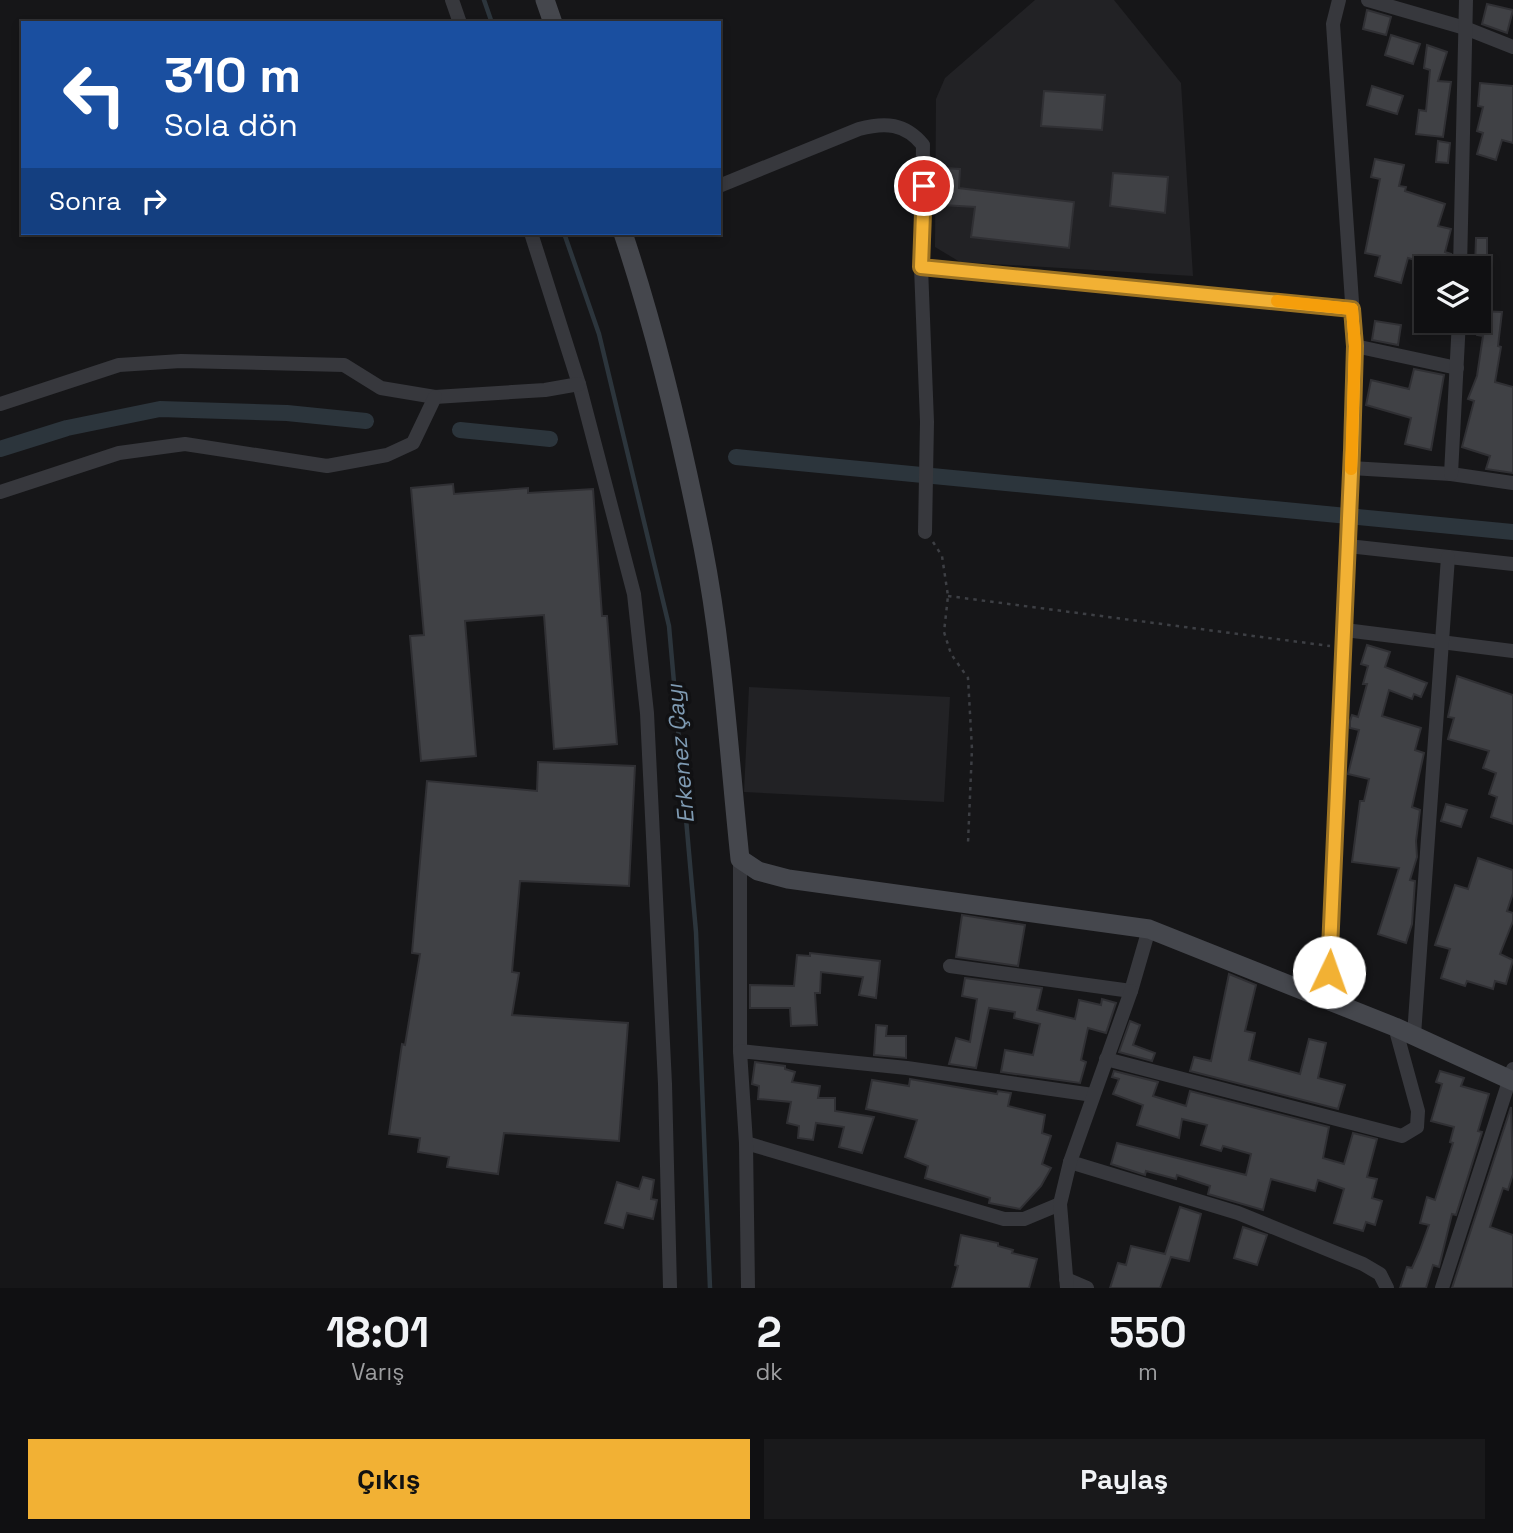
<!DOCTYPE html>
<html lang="tr">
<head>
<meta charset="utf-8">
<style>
  :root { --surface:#101012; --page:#19191b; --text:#f1f3f6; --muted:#9c9d9f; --line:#303032; --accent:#f2b134 }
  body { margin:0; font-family:"Space Grotesk",sans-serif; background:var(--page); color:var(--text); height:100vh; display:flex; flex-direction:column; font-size:26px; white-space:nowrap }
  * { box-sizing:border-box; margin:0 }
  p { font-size:23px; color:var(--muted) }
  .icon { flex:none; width:38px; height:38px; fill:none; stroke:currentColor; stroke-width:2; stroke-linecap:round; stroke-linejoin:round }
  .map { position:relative; height:1288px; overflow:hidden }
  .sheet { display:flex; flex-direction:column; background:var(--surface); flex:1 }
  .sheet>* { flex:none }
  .hud { position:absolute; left:21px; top:21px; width:700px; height:214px; border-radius:0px; box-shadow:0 4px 10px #0003,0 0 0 2px var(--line); background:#1a4fa0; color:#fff; overflow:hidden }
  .buttons { position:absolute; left:1414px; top:256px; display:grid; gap:14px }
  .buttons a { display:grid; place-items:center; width:77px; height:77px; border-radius:0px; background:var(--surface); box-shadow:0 4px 10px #0003,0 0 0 2px var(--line); font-size:35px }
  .pin { position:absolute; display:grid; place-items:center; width:60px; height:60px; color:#fff; margin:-30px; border:4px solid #fff; border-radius:50%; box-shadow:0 2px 7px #0007 }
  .me { position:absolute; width:77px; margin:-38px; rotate:3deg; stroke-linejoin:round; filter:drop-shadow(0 0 5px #0008) }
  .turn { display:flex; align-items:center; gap:24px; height:147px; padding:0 28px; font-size:32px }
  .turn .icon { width:91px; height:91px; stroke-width:2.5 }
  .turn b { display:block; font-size:49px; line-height:60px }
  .then { display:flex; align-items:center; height:66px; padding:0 28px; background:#0003; gap:14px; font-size:26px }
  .eta { display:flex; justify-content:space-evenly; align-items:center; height:119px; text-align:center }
  .eta b { font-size:42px; font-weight:700; line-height:49px }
  .cta { display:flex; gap:14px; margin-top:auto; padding:14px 28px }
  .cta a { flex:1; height:80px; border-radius:0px; background:var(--accent); color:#111; font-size:28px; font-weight:700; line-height:80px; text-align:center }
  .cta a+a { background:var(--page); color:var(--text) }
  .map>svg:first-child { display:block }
  .built { fill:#222225 }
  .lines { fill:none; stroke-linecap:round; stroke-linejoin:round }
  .stream { stroke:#2c353c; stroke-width:4.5 }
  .canal { stroke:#2c353c; stroke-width:16 }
  .building { fill:#404145; stroke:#303034; stroke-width:2 }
  .path { stroke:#3d3f44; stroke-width:2.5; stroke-dasharray:3.5 5; stroke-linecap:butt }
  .street { stroke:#37383d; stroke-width:14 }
  .secondary { stroke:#45474d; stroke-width:19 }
  .route-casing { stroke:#9d7322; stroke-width:18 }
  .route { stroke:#f2b134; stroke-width:12 }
  .slow { stroke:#f59e0b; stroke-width:12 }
  .labels { text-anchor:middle; stroke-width:7; stroke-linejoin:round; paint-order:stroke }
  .water-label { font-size:23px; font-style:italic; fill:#7f9bb3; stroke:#111113 }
</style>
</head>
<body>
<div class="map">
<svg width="1513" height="1288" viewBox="0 0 1513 1288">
  <rect width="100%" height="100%" fill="#161618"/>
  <!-- built -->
  <g class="built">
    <path d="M1035,0H1114L1181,83L1193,276L960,262L935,247L936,99L945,78Z"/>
    <path d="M749,687L950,697L944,802L744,792Z"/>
  </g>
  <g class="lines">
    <!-- stream -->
    <g class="stream">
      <path d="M484,0L492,23"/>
      <path d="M564,233L599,334L669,626L696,932L710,1288"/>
    </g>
    <!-- canal -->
    <g class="canal">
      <path d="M460,430L550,439"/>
      <path d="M0,449L67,428L160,409L287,413L366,421"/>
      <path d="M736,457L1513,532"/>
    </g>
  </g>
  <!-- building -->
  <g class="building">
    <path d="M1487,4L1513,10L1507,33L1482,24Z"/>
    <path d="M1367,10L1391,17L1386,35L1363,29Z"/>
    <path d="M1391,35L1420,44L1413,64L1385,55Z"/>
    <path d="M1427,45L1447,52L1438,81L1451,82L1443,137L1416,134L1419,110L1426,111L1430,70L1424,68Z"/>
    <path d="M1480,83L1513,86V143L1502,140L1496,160L1477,154L1483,133L1477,131L1483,107L1478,106Z"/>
    <path d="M1372,86L1403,96L1397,114L1367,105Z"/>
    <path d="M1044,91L1105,95L1102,130L1041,126Z"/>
    <path d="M1438,141L1450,143L1448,163L1436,162Z"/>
    <path d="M1375,159L1404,165L1399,186L1406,187L1405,191L1445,204L1438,226L1451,229L1445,252L1451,254L1446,268L1408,258L1401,283L1375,276L1380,256L1365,253L1380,179L1371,177Z"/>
    <path d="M944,168L960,169L959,188L1074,202L1069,248L971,237L975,207L942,205Z"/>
    <path d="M1113,173L1168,177L1165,213L1110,206Z"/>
    <path d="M1476,238H1487V268H1475Z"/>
    <path d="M1479,311L1502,312L1498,346L1501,347L1495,382L1513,387V473L1486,469L1490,456L1462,447L1474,401L1468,399L1477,376L1483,336L1477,335Z"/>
    <path d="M1375,321L1401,325L1398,345L1372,340Z"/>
    <path d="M1414,369L1444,375L1431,450L1405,444L1411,418L1366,405L1371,380L1409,389Z"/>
    <path d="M453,484L454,494L528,488V493L593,489L602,616H607L617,744L554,749L544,615L465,621L476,756L421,761L410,636L424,635L411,488Z"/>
    <path d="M1367,645L1390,652L1385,667L1427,683L1421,697L1414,694L1412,699L1389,690L1382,716L1421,728L1415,750L1424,753L1412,807L1420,810L1416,841L1417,857L1410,880L1415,881L1412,924L1406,943L1378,934L1399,868L1352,862L1360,801H1364L1369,779L1348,774L1359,730L1350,728V721L1352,715L1358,717L1367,684H1363L1368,666L1361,664Z"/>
    <path d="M1457,676L1513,695V824L1491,817L1497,797L1489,794L1496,773L1483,768L1489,751L1448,739L1454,718L1448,717Z"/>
    <path d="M538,762L635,766L629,886L520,881L512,972L519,973L512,1015L628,1023L619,1141L504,1133L498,1174L447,1167L449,1157L418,1152L420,1138L389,1134L402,1044L405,1045L420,954L412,953L427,781L537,791Z"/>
    <path d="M1446,804L1467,810L1461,827L1441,821Z"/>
    <path d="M1478,858L1513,870V893L1507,911L1513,913V921L1500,954L1513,960L1506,984L1495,981L1493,989L1467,981L1465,986L1441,978L1450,949L1435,945L1455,885L1468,889Z"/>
    <path d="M962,915L1025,925L1018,966L956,957Z"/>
    <path d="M810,953L880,961L876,998L859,995L863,977L821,972L820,993H815L817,1025L791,1026L790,1008H750V985L794,986L797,955L810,956Z"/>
    <path d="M1229,974L1256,985L1245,1031L1255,1033L1249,1060L1300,1074L1309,1039L1326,1043L1318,1078L1345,1085L1338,1109L1190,1071L1194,1057L1211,1061Z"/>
    <path d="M965,978L1042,988L1037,1010L1075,1019L1079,1000L1101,1005L1102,999L1116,1003L1106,1033L1088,1028L1081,1060L1086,1062L1080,1083L1001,1072L1005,1050L1033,1055L1040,1024L1014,1018L1015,1012L989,1008L976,1068L949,1064L956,1038L970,1042L977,999L962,996Z"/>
    <path d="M1130,1021L1140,1025L1133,1045L1155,1053L1152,1061L1119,1052Z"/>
    <path d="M876,1025L887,1026L886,1036H906V1058L874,1055Z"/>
    <path d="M755,1062L785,1066V1069L795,1072L792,1082L820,1086L818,1098H835V1111L874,1117L862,1153L839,1147L844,1127L816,1123L813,1140L798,1138L799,1126L787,1123L791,1102L758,1099L759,1086L752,1084Z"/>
    <path d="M1114,1071L1158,1082L1153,1096L1186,1106L1190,1091L1329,1127L1323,1158L1344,1164L1353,1133L1377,1139L1367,1177L1377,1179L1372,1198L1382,1201L1375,1225L1366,1222L1363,1231L1334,1223L1344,1189L1318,1180L1315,1191L1271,1179L1263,1210L1208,1194L1210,1186L1177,1175L1176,1179L1146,1171L1145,1175L1111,1164L1117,1143L1246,1175L1251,1154L1223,1146L1221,1151L1201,1145L1207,1125L1182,1119L1179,1138L1137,1125L1143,1105L1113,1094L1119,1079L1112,1077Z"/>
    <path d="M1440,1071L1464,1078L1461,1086L1489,1094L1478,1131L1482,1132L1456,1215L1452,1214L1439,1267L1433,1265L1426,1288H1400L1407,1267L1412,1268L1420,1250L1429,1225L1420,1223L1427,1197L1435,1200L1453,1143L1450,1142L1454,1127L1431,1121L1442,1084L1436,1082Z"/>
    <path d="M910,1079L997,1094L998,1091L1011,1093L1008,1106L1045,1115L1042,1133L1051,1136L1042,1164L1051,1168L1041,1186L1020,1209L989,1203L990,1198L925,1178L928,1166L905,1157L917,1120L866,1109L872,1080L909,1086Z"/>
    <path d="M1511,1107L1513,1174L1508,1190L1503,1188L1490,1227L1513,1235V1288H1452Z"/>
    <path d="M643,1177L654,1180L651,1199L657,1200L653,1219L627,1213L623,1228L605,1223L617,1182L639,1189Z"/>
    <path d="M1180,1207L1201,1214L1189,1261L1171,1257L1160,1288H1110L1118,1263L1126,1265L1131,1246L1165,1254Z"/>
    <path d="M1243,1227L1267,1235L1257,1265L1234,1258Z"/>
    <path d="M961,1235L998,1243V1246L1013,1250L1012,1253L1037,1259L1029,1288H952L958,1266L955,1265Z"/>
  </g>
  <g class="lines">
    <!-- path -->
    <g class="path">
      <path d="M933,542L942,556L948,596L944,632L951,654L968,678L972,749L968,843"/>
      <path d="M948,596L1330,646"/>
    </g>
    <!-- street -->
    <g class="street">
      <path d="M452,0L460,23"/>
      <path d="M1368,0L1465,28L1513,47"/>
      <path d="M719,186L859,129C885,122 905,123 923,145L921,267L927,422L925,532"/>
      <path d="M531,233L579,384L634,594L647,713L665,1084L670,1288"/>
      <path d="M921,267L1352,309"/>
      <path d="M1460,268L1466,0"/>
      <path d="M1355,346L1457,368"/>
      <path d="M0,404L119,365L181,361L344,365L381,388L435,397L545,390L579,384"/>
      <path d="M1351,468L1451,474L1513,483"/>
      <path d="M1451,474L1459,320"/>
      <path d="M0,492L119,453L185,444L327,466L387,455L413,443L435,397"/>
      <path d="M1348,546L1513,564"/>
      <path d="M1345,630L1513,651"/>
      <path d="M950,966L1131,991L1149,929"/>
      <path d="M1327,999L1345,630L1355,346L1333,24L1339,0"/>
      <path d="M1414,1035L1448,557"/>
      <path d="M740,1051V859"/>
      <path d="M1106,1059L1402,1136L1417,1127L1418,1111L1395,1027"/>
      <path d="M746,1143L1004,1219H1024L1060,1204"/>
      <path d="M1070,1162L1238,1213L1363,1264L1380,1274L1387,1288"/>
      <path d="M1066,1279L1087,1288"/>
      <path d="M748,1288L746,1143L740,1051L907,1068L1093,1095"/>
      <path d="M1067,1288L1060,1204L1070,1162L1131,991"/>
      <path d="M1442,1288L1513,1069"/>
    </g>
    <!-- secondary -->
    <g class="secondary">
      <path d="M545,0L553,23"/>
      <path d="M623,233C657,335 682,441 703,547C723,649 729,755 740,859L758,871L788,879L1149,929L1395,1027L1513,1081"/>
    </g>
  </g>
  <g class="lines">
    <!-- route casing -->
    <g class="route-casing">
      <path id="route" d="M924,186L921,267L1352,309L1355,346L1352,450L1329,972"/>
    </g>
    <!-- route -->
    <use href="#route" class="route"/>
    <!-- slow -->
    <path class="slow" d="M1277,301L1352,309L1355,346L1351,469"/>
  </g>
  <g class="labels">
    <!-- water labels -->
    <g class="water-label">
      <text transform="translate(680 754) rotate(-95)" y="8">Erkenez Çayı</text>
    </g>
  </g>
</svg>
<div class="buttons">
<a><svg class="icon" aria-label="layers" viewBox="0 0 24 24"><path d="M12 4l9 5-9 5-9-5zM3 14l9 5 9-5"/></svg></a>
</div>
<div class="pin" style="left:924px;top:186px;background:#d93025"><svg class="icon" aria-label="arrive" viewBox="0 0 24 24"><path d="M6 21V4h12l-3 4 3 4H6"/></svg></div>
<svg class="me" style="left:1329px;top:972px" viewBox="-20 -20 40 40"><circle r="19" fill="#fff"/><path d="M0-13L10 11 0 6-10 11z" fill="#f2b134"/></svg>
<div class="hud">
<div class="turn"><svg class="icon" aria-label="left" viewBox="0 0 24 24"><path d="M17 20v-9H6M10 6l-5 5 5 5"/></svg><div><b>310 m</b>Sola dön</div></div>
<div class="then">Sonra<svg class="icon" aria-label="right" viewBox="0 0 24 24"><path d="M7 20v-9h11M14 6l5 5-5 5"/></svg></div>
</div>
</div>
<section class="sheet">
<div class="eta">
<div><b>18:01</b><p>Varış</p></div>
<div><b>2</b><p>dk</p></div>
<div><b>550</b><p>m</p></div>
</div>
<div class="cta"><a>Çıkış</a><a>Paylaş</a></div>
</section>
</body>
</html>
